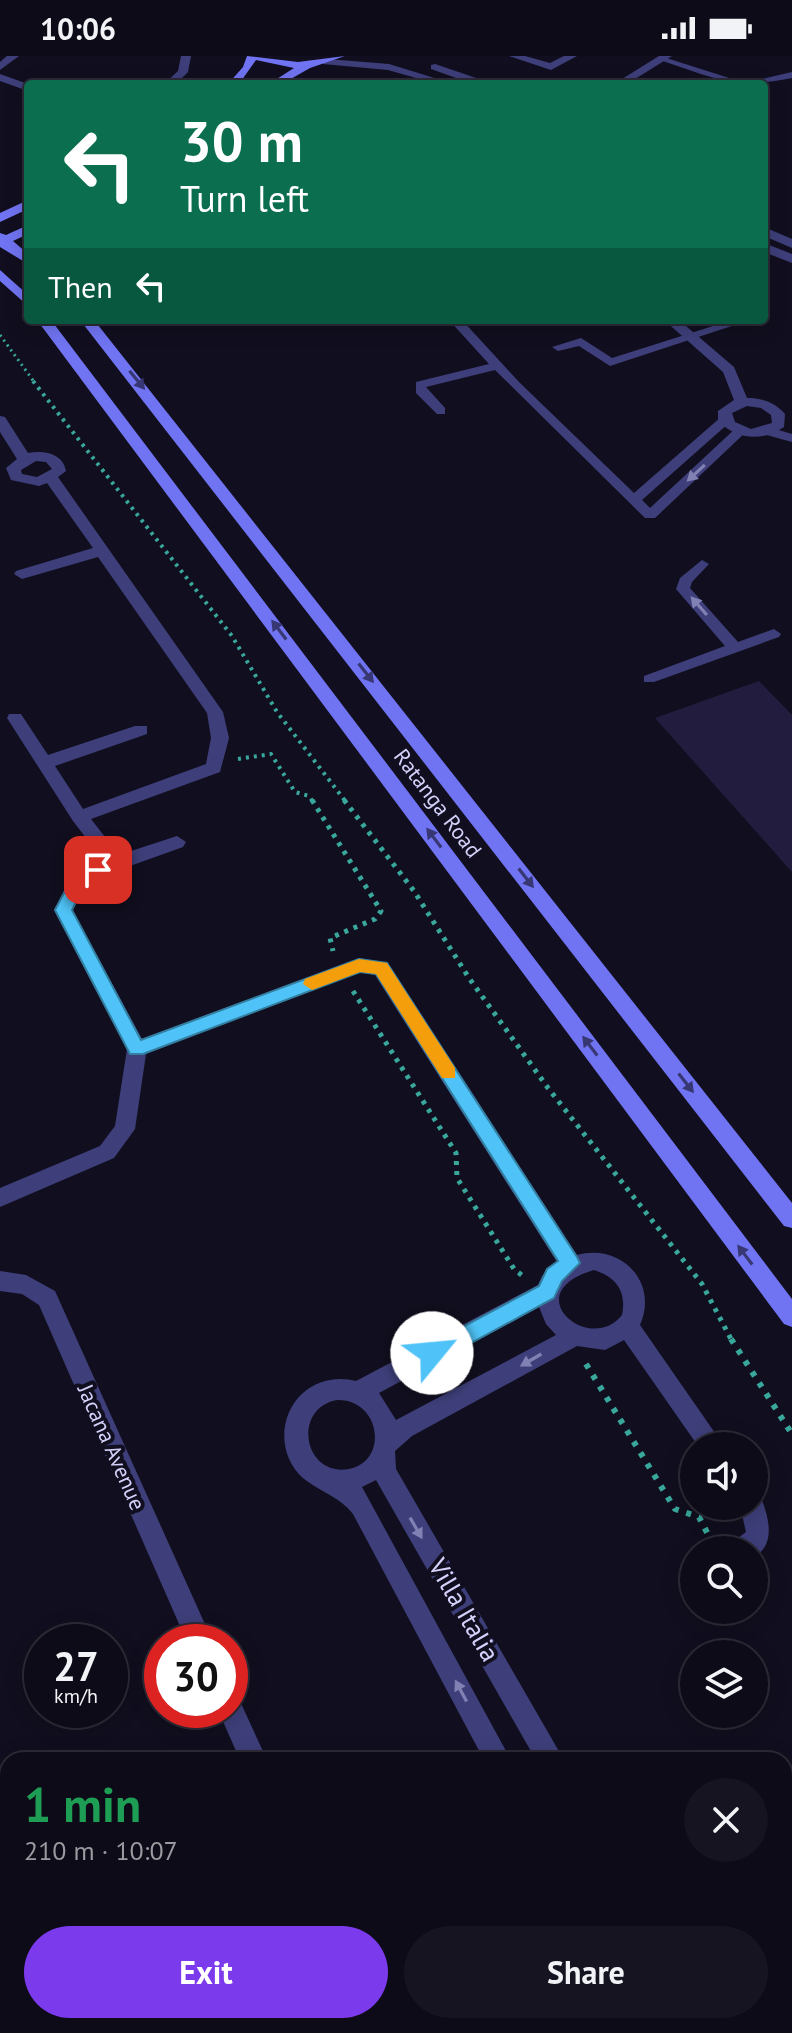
<!DOCTYPE html>
<html lang="en">
<head>
<meta charset="utf-8">
<style>
  :root { --surface:#0d0b17; --page:#161420; --text:#f1f3f6; --muted:#9a9ba1; --line:#2d2b36; --accent:#7c3aed }
  body { margin:0; font-family:"PT Sans",sans-serif; background:var(--page); color:var(--text); height:100vh; display:flex; flex-direction:column; font-size:30px; white-space:nowrap }
  * { box-sizing:border-box; margin:0 }
  p { font-size:26px; color:var(--muted) }
  .icon { flex:none; width:44px; height:44px; fill:none; stroke:currentColor; stroke-width:2; stroke-linecap:round; stroke-linejoin:round }
  .map { position:relative; flex:1; overflow:hidden }
  .side { position:absolute; left:0px; top:1696px; width:792px; height:282px; display:flex; flex-direction:column; background:var(--surface); border-radius:24px 24px 0 0; box-shadow:0 4px 20px #0003,0 0 0 2px var(--line) }
  .side>* { flex:none }
  .hud { position:absolute; left:24px; top:24px; width:744px; height:244px; border-radius:8px; box-shadow:0 4px 20px #0003,0 0 0 2px var(--line); background:#0b6e4f; color:#fff; overflow:hidden }
  .tools { position:absolute; left:680px; top:1376px; display:grid; gap:16px }
  .tools a { display:grid; place-items:center; width:88px; height:88px; border-radius:50%; background:var(--surface); box-shadow:0 4px 20px #0003,0 0 0 2px var(--line); font-size:40px }
  .speed { position:absolute; left:24px; top:1568px; display:flex; gap:16px; font-size:40px; font-weight:700; text-align:center }
  .speed>* { display:grid; place-content:center; width:104px; height:104px; border-radius:50%; background:var(--surface); box-shadow:0 4px 20px #0003,0 0 0 2px var(--line); line-height:1 }
  .speed small { font-size:20px; font-weight:400 }
  .speed .limit { border:12px solid #d22; background:#fff; color:#111 }
  .pin { position:absolute; display:grid; place-items:center; width:68px; height:68px; color:#fff; margin:-34px; border-radius:16px; box-shadow:0 4px 12px #0006 }
  .me { position:absolute; width:88px; margin:-44px; rotate:62deg; stroke-linejoin:round; filter:drop-shadow(0 0 6px #0008) }
  .turn { display:flex; align-items:center; gap:28px; height:168px; padding:0 24px; font-size:36px }
  .turn .icon { width:104px; height:104px; stroke-width:2.5 }
  .turn b { display:block; font-size:56px; line-height:68px }
  .then { display:flex; align-items:center; height:76px; padding:0 24px; background:#0003; gap:16px; font-size:30px }
  .round { display:grid; place-items:center; flex:none; width:84px; height:84px; border-radius:42px; background:var(--page) }
  .headline { display:flex; align-items:center; justify-content:space-between; height:136px; padding:0 24px }
  h1 { font-size:48px; font-weight:800; line-height:60px; color:#1e9e55 }
  .cta { display:flex; gap:16px; margin-top:auto; padding:16px 24px }
  .cta a { flex:1; height:92px; border-radius:48px; background:var(--accent); color:#fff; font-size:32px; font-weight:800; line-height:92px; text-align:center }
  .cta a+a { background:var(--page); color:var(--text) }
  .status { display:flex; justify-content:space-between; align-items:center; height:56px; padding:0 40px; background:var(--surface); direction:ltr }
  .status svg { height:22px; fill:currentColor }
  .map>svg:first-child { display:block }
  .building { fill:#221c3e }
  .lines { fill:none; stroke-linecap:round; stroke-linejoin:round }
  .path-far3 { stroke:#39a79b; stroke-width:3; stroke-dasharray:2 4; stroke-linecap:butt }
  .path-far2 { stroke:#39a79b; stroke-width:4; stroke-dasharray:3 5; stroke-linecap:butt }
  .path-far1 { stroke:#39a79b; stroke-width:5; stroke-dasharray:4 6; stroke-linecap:butt }
  .path { stroke:#39a79b; stroke-width:6; stroke-dasharray:5 8; stroke-linecap:butt }
  .lane { fill:#3e3f7a; fill-rule:evenodd }
  .street { fill:#3e3f7a; fill-rule:evenodd }
  .secondary { fill:#7174f2; fill-rule:evenodd }
  .oneway { fill:#373773 }
  .oneway2 { fill:#8281b4 }
  .route { fill:#4fc3f7; stroke:#337fa1; stroke-width:2 }
  .slow { fill:#f59e0b }
  .labels { text-anchor:middle; stroke-width:8; stroke-linejoin:round; paint-order:stroke }
  .street-label { font-size:22px; fill:#d4d1fb; stroke:#110f1f }
  .near-street-label { font-size:26px; fill:#d4d1fb; stroke:#110f1f }
</style>
</head>
<body>
<div class="status"><b>10:06</b><svg viewBox="0 0 49 12"><path d="M0 12V9h3v3zM5 12V6h3v6zM10 12V3h3v9zM15 12V0h3v12zM26 1h20v11H26zM47 4h2v5h-2z"/></svg></div>
<div class="map">
<svg width="792" height="1977" viewBox="0 0 792 1977">
  <rect width="100%" height="100%" fill="#110f1f"/>
  <!-- building -->
  <path class="building" d="M759,625L792,659V816L655,662Z"/>
  <g class="lines">
    <!-- path-far3 -->
    <path class="path-far3" d="M0,279L35,327"/>
    <!-- path-far2 -->
    <g class="path-far2">
      <path d="M33,325L232,580L277,656L346,746"/>
      <path d="M238,703L271,698L295,736L309,740L313,746"/>
    </g>
    <!-- path-far1 -->
    <g class="path-far1">
      <path d="M312,744L381,855L375,863L330,882L333,895"/>
      <path d="M344,744L414,835L469,922L548,1032L702,1228L732,1285"/>
      <path d="M353,935L456,1097L457,1122L514,1213L523,1220"/>
    </g>
    <!-- path -->
    <g class="path">
      <path d="M731,1283L792,1378"/>
      <path d="M586,1308L675,1453L699,1461L714,1490"/>
    </g>
    <!-- lane -->
    <g class="lane">
      <path d="M660,0L745,27L792,16V22C734,34 714,22 660,4Z"/>
      <path d="M449,264H462L519,326L634,437L721,361H729V367L642,444L650,452L736,372L747,375L655,462H645L495,314L426,331L445,352V358H437L416,337V326L489,308Z"/>
      <path d="M732,264H750L610,310L579,290L558,295L552,291L581,282L612,302Z"/>
      <path d="M768,371L792,378V386L763,378V372Z"/>
      <path d="M702,504L709,508L692,526L690,532L738,586L774,573L781,578L779,581L654,626H644V620L725,590L676,533L680,522Z"/>
    </g>
    <!-- street -->
    <g class="street">
      <path d="M7,0H19L0,14V6Z"/>
      <path d="M181,0H191L188,16L176,28H164L178,15Z"/>
      <path d="M509,0H525L550,7L564,0H577L551,14Z"/>
      <path d="M659,0H672L627,28H614Z"/>
      <path d="M327,3L389,8L454,28H437L388,14L323,8V4Z"/>
      <path d="M435,8L488,26L489,28H473L431,13V9Z"/>
      <path d="M0,18L28,28V35L0,25Z"/>
      <path d="M764,171L792,183V192L764,180Z"/>
      <path d="M764,187L792,198V207L764,196Z"/>
      <path d="M664,264H679L734,311L747,342C762,342 775,346 785,358L784,371C763,386 735,384 718,364V355L734,344L723,316ZM747,350L761,352L771,359L772,367L751,373L735,366L732,357Z"/>
      <path d="M0,360L5,361L28,397C43,394 63,397 66,415L58,421L223,656L229,682L220,716L91,763L119,799L177,780L186,786L183,791L88,825L72,854L142,983L359,902L388,907L577,1199C621,1187 659,1226 640,1269L724,1390H698L624,1284L605,1294L577,1290L412,1380L395,1395L396,1413L564,1704H536L376,1424L362,1431L511,1704H484L353,1458C339,1440 320,1436 303,1422C278,1400 278,1359 303,1337C317,1324 338,1320 356,1325L538,1229L542,1220L557,1206L375,919L360,916L146,998L135,1073L114,1102L0,1151V1132L100,1090L115,1070L127,993L54,854L74,815L103,804L73,765L7,662L9,658H21L48,699L135,670H147V678L55,710L83,753L206,708L211,682L207,657L98,501L22,523L14,518L16,515L93,492L47,427L39,430L11,424L6,412L17,403L0,376ZM36,405L46,406L52,413L37,421L22,418L21,414ZM594,1214C616,1221 627,1235 622,1259C590,1300 515,1237 594,1214ZM539,1251L546,1268L556,1279L396,1364L379,1337ZM337,1344C381,1343 389,1405 349,1413C303,1421 292,1352 337,1344Z"/>
      <path d="M0,1215L26,1219L55,1235L213,1586H187L39,1249L22,1238L0,1235Z"/>
      <path d="M754,1439L761,1442C769,1461 776,1489 754,1501V1494H731L734,1485L746,1476L740,1450H754Z"/>
      <path d="M694,1512V1537H692L683,1534L679,1525L683,1516Z"/>
      <path d="M230,1639L239,1643L267,1704H240L218,1654H230Z"/>
      <path d="M792,1757V1786L784,1790V1761Z"/>
      <path d="M792,1843V1873L784,1876V1846Z"/>
      <path d="M450,1970H488L485,1977H447Z"/>
      <path d="M585,1970H623L620,1977H582Z"/>
    </g>
    <!-- secondary -->
    <g class="secondary">
      <path d="M247,0L298,6L345,0L310,12L282,28H269L294,12L256,4L239,28H228L243,11Z"/>
      <path d="M28,144V153L0,166V157Z"/>
      <path d="M28,169V178L13,185L28,198V208L0,191V177L6,179Z"/>
      <path d="M0,214L28,239V250L0,225Z"/>
      <path d="M37,264H51L792,1243V1271L784,1268Z"/>
      <path d="M80,264H94L792,1147V1172L784,1170Z"/>
    </g>
  </g>
  <!-- one-way arrows -->
  <defs><path id="oneway-solid" d="M-6-.8H1V-3.2L6.5 0L1 3.2V.8H-6Z" transform="scale(2)"/></defs>
  <g class="oneway">
    <use href="#oneway-solid" transform="translate(137 324) rotate(51)"/>
    <use href="#oneway-solid" transform="translate(279 574) rotate(-127)"/>
    <use href="#oneway-solid" transform="translate(366 617) rotate(52)"/>
    <use href="#oneway-solid" transform="translate(434 782) rotate(-127)"/>
    <use href="#oneway-solid" transform="translate(526 822) rotate(52)"/>
    <use href="#oneway-solid" transform="translate(590 990) rotate(-127)"/>
    <use href="#oneway-solid" transform="translate(686 1027) rotate(52)"/>
    <use href="#oneway-solid" transform="translate(745 1199) rotate(-127)"/>
  </g>
  <g class="oneway2">
    <use href="#oneway-solid" transform="translate(696 417) rotate(137)"/>
    <use href="#oneway-solid" transform="translate(699 550) rotate(-131)"/>
    <use href="#oneway-solid" transform="translate(531 1304) rotate(150)"/>
    <use href="#oneway-solid" transform="translate(416 1472) rotate(60)"/>
    <use href="#oneway-solid" transform="translate(461 1635) rotate(-118)"/>
  </g>
  <!-- route -->
  <path class="route" d="M98,808L106,814L87,824L72,854L141,984L359,903L387,907L577,1201L580,1207L562,1225L554,1242L440,1304H425L422,1297L425,1291L539,1230L547,1213L558,1205L376,918L360,916L143,998H130L55,854L75,816Z"/>
  <!-- slow -->
  <path class="slow" d="M359,903L387,907L455,1012V1022H442L376,918L360,916L312,934L303,928L305,923Z"/>
  <g class="labels">
    <!-- street labels -->
    <g class="street-label">
      <text transform="translate(438 747) rotate(53)" y="8">Ratanga Road</text>
      <text transform="translate(112 1391) rotate(66)" y="8">Jacana Avenue</text>
    </g>
    <!-- near-street labels -->
    <g class="near-street-label">
      <text transform="translate(464 1554) rotate(60)" y="9">Villa Italia</text>
    </g>
  </g>
</svg>
<div class="tools">
<a><svg class="icon" aria-label="sound" viewBox="0 0 24 24"><path d="M4 9h4l5-4v14l-5-4H4zM17 9q2 3 0 6"/></svg></a>
<a><svg class="icon" aria-label="search" viewBox="0 0 24 24"><circle cx="10" cy="10" r="6"/><path d="M15 15l6 6"/></svg></a>
<a><svg class="icon" aria-label="layers" viewBox="0 0 24 24"><path d="M12 4l9 5-9 5-9-5zM3 14l9 5 9-5"/></svg></a>
</div>
<div class="speed"><div>27<small>km/h</small></div><div class="limit">30</div></div>
<div class="pin" style="left:98px;top:814px;background:#d93025"><svg class="icon" aria-label="arrive" viewBox="0 0 24 24"><path d="M6 21V4h12l-3 4 3 4H6"/></svg></div>
<svg class="me" style="left:432px;top:1297px" viewBox="-20 -20 40 40"><circle r="19" fill="#fff"/><path d="M0-13L10 11 0 6-10 11z" fill="#4fc3f7"/></svg>
<div class="hud">
<div class="turn"><svg class="icon" aria-label="left" viewBox="0 0 24 24"><path d="M17 20v-9H6M10 6l-5 5 5 5"/></svg><div><b>30 m</b>Turn left</div></div>
<div class="then">Then<svg class="icon" aria-label="left" viewBox="0 0 24 24"><path d="M17 20v-9H6M10 6l-5 5 5 5"/></svg></div>
</div>
<section class="side">
<div class="headline"><div><h1>1 min</h1><p>210 m · 10:07</p></div><a class="round"><svg class="icon" aria-label="close" viewBox="0 0 24 24"><path d="M6 6l12 12M18 6L6 18"/></svg></a></div>
<div class="cta"><a>Exit</a><a>Share</a></div>
</section>
</div>
</body>
</html>
